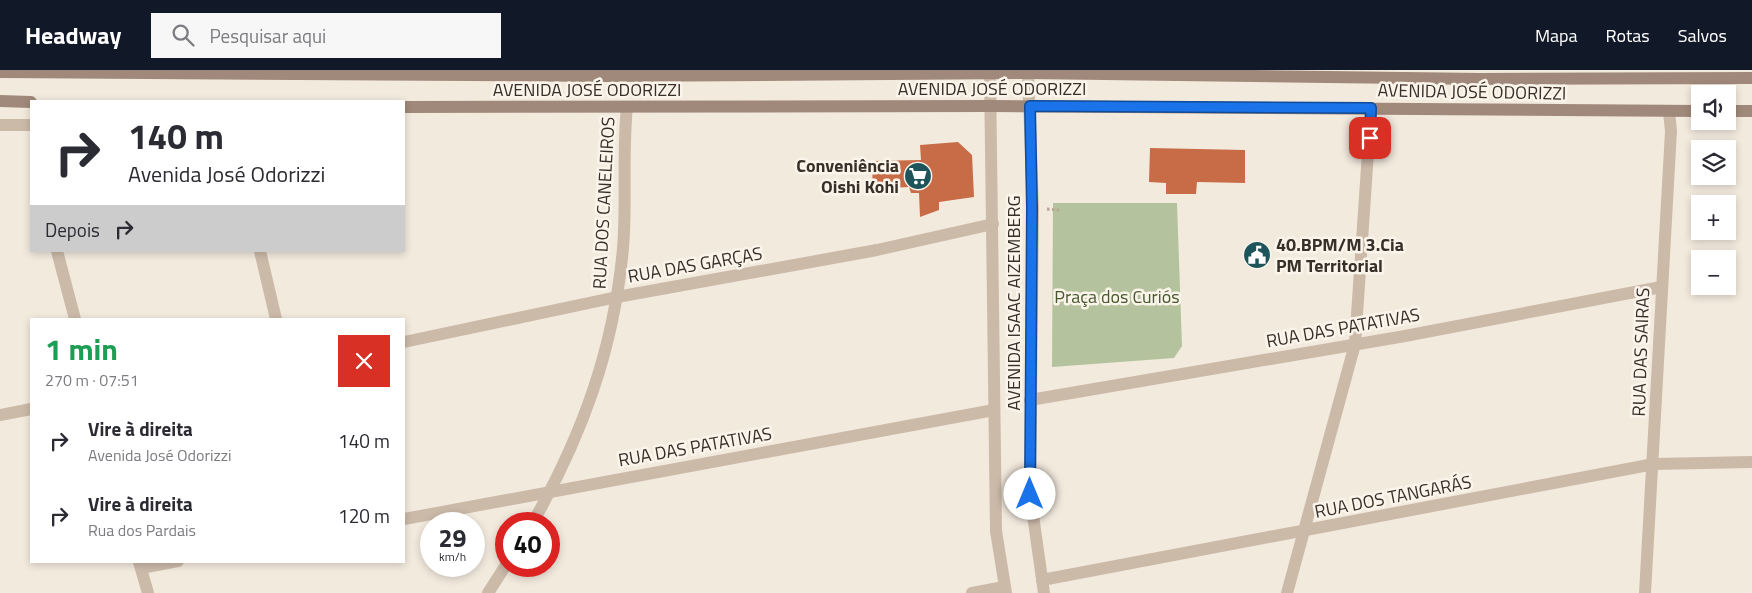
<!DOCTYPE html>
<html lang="pt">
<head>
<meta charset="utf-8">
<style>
  :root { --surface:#fff; --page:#f7f7f7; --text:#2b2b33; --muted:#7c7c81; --accent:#111827 }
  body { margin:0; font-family:"Titillium Web",sans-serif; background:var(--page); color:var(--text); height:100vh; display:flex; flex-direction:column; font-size:19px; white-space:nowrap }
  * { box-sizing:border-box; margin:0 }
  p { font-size:16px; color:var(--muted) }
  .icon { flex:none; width:28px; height:28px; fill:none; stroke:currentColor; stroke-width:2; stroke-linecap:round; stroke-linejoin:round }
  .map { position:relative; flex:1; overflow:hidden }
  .side { position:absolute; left:30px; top:248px; width:375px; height:245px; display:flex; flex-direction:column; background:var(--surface); border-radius:0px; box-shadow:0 2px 8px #0003 }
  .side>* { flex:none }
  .banner { position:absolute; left:30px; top:30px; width:375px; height:152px; border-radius:0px; box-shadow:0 2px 8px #0003; background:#fff; color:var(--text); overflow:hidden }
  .fabs { position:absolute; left:1691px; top:15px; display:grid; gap:10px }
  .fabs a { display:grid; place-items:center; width:45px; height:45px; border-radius:0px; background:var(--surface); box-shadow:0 2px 8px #0003; font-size:25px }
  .speed { position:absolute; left:420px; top:442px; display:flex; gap:10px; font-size:25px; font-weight:700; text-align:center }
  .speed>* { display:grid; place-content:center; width:65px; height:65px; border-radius:50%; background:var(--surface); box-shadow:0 2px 8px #0003; line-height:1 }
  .speed small { font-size:12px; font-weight:400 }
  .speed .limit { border:8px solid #d22; background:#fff; color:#111 }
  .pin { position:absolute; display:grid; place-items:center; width:42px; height:42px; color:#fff; margin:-21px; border-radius:10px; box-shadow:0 2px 8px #0006 }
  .me { position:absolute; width:55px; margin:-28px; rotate:0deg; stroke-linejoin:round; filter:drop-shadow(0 0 4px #0008) }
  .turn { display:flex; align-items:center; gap:18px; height:105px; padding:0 15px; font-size:22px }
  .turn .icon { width:65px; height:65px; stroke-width:2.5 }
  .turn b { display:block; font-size:35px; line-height:42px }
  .then { display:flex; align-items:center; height:48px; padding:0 15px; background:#0003; gap:10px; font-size:19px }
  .round { display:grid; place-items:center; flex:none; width:52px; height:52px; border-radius:0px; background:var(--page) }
  .headline { display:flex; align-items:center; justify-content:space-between; height:85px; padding:0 15px }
  h1 { font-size:30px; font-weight:700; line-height:38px; color:#1e9e55 }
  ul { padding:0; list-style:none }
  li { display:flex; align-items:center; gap:15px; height:75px; padding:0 15px }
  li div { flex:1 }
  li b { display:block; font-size:19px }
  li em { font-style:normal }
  header { display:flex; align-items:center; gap:30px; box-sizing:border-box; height:70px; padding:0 25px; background:var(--accent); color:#fff }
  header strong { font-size:24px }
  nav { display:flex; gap:28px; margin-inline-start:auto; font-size:18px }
  .search { width:350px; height:45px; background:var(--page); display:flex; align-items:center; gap:12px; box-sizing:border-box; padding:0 18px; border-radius:0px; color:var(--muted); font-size:19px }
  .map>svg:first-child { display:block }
  .green { fill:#b4c39d }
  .building { fill:#c86c47 }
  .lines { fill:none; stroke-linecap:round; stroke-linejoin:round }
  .path { stroke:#b8a593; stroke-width:3; stroke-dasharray:2.5 2.5; stroke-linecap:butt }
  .minor { stroke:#ccbaa9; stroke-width:12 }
  .tertiary { stroke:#ccbaa9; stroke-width:12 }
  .secondary { stroke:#a0897a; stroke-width:12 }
  .route-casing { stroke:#114b97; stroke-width:12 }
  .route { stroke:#1a73e8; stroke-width:9 }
  .labels { text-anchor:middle; stroke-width:5; stroke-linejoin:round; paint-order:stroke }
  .street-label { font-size:18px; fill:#392f29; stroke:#faf4eb }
  .poi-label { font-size:18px; font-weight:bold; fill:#392f29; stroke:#faf4eb; text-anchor:end }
  .park-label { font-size:18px; fill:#46582c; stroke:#faf4eb }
</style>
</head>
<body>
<header>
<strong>Headway</strong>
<div class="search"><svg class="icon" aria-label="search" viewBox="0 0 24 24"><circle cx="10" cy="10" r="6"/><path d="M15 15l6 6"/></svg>Pesquisar aqui</div>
<nav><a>Mapa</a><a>Rotas</a><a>Salvos</a></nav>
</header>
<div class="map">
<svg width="1752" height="523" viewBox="0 0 1752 523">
  <rect width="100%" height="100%" fill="#f3eade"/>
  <!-- green -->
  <path class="green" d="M1053,133H1177L1182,276L1174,288L1052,297Z"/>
  <!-- building -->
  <g class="building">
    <path d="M958,72L972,85L974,127L939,132V140L920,147L919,123H911L909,117L872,119L873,91L921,90L920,75Z"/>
    <path d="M1150,78L1245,80V113L1197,112L1196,124H1166V113L1149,112Z"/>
  </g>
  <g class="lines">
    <!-- path -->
    <path class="path" d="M1047,139L1059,140"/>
    <!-- minor -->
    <g class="minor">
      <path d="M57,181L75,249"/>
      <path d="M260,181L276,249"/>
      <path d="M404,272L617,227L877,180L993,154"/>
      <path d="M1030,330L1405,266L1661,217"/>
      <path d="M0,345L31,339"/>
      <path d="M404,449L994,340"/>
      <path d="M532,454C582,366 614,279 623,178C627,131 622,84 627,37"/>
      <path d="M139,492L148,523"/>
      <path d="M141,498L178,491"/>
      <path d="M1042,510L1654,394L1752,392"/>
      <path d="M488,523L506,495"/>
      <path d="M972,523L1004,517"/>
      <path d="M1287,523L1355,274L1371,38"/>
      <path d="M1645,523L1671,61L1669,42"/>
    </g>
    <!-- tertiary -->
    <g class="tertiary">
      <path d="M1028,3L1033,139L1030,424L1044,523"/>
      <path d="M990,4L996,461L1006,523"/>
      <path d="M0,55H31"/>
    </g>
    <!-- secondary -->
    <g class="secondary">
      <path d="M0,2L607,6L1028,3L1481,9L1752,8"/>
      <path d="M0,31L31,32"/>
      <path d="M404,37L991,36L1700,41"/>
      <path d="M1728,41H1752"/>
    </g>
  </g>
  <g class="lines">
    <!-- route casing -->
    <g class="route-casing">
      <path id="route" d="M1030,424L1032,138L1030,36L1371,38L1370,68"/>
    </g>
    <!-- route -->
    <use href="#route" class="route"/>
  </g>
  <!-- icons -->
  <defs>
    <g id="supermarket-disc" transform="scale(1.4375)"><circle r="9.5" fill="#1e555b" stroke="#faf4eb"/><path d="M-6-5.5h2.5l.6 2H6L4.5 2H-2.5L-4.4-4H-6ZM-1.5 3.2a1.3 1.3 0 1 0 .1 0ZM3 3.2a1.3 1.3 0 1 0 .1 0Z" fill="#fff"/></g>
    <g id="civic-disc" transform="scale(1.4375)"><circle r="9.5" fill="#1e555b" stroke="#faf4eb"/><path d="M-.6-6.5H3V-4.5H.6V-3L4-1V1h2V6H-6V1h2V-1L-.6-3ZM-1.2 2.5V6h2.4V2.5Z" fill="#fff"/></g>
  </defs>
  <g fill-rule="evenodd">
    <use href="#supermarket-disc" x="918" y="106"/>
    <use href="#civic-disc" x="1257" y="185"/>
  </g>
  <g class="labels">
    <!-- street labels -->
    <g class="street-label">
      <text x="992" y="25">AVENIDA JOSÉ ODORIZZI</text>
      <text x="587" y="26">AVENIDA JOSÉ ODORIZZI</text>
      <text transform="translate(1472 22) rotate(1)" y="6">AVENIDA JOSÉ ODORIZZI</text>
      <text transform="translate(604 133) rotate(-87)" y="6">RUA DOS CANELEIROS</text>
      <text transform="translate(695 195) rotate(-10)" y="6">RUA DAS GARÇAS</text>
      <text transform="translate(1014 233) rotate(-90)" y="6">AVENIDA ISAAC AIZEMBERG</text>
      <text transform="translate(1343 258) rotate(-10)" y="6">RUA DAS PATATIVAS</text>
      <text transform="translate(1641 282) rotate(-88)" y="6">RUA DAS SAIRAS</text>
      <text transform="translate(695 377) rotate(-10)" y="6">RUA DAS PATATIVAS</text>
      <text transform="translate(1393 427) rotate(-11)" y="6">RUA DOS TANGARÁS</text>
    </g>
    <!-- poi labels -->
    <g class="poi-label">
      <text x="899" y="102">Conveniência<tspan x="899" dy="21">Oishi Kohi</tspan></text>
      <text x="1276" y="181" text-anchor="start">40.BPM/M 3.Cia<tspan x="1276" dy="21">PM Territorial</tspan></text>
    </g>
    <!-- park labels -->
    <g class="park-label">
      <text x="1117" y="233">Praça dos Curiós</text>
    </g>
  </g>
</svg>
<div class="fabs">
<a><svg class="icon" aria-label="sound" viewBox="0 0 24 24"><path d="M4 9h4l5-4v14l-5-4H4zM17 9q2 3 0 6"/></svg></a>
<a><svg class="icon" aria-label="layers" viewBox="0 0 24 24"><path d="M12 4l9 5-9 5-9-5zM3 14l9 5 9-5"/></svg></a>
<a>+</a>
<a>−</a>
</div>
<div class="speed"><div>29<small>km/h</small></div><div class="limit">40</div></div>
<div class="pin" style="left:1370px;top:68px;background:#d93025"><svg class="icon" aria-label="arrive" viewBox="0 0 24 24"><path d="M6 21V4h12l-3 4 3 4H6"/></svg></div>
<svg class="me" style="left:1030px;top:424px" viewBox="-20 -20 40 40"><circle r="19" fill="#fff"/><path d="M0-13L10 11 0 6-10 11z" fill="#1a73e8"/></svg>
<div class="banner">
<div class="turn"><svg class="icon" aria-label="right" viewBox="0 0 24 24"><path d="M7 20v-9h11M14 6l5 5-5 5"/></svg><div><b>140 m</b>Avenida José Odorizzi</div></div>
<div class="then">Depois<svg class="icon" aria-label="right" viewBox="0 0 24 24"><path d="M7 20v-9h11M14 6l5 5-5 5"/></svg></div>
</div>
<section class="side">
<div class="headline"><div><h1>1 min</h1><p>270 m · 07:51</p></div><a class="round" style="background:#d93025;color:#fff"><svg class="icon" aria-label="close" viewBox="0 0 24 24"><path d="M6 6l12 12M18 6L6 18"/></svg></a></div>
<ul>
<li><svg class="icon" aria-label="right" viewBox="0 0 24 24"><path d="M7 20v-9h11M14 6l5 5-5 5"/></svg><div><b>Vire à direita</b><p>Avenida José Odorizzi</p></div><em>140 m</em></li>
<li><svg class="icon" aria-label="right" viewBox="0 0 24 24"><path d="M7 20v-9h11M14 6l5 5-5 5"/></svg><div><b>Vire à direita</b><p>Rua dos Pardais</p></div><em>120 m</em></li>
</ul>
</section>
</div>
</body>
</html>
